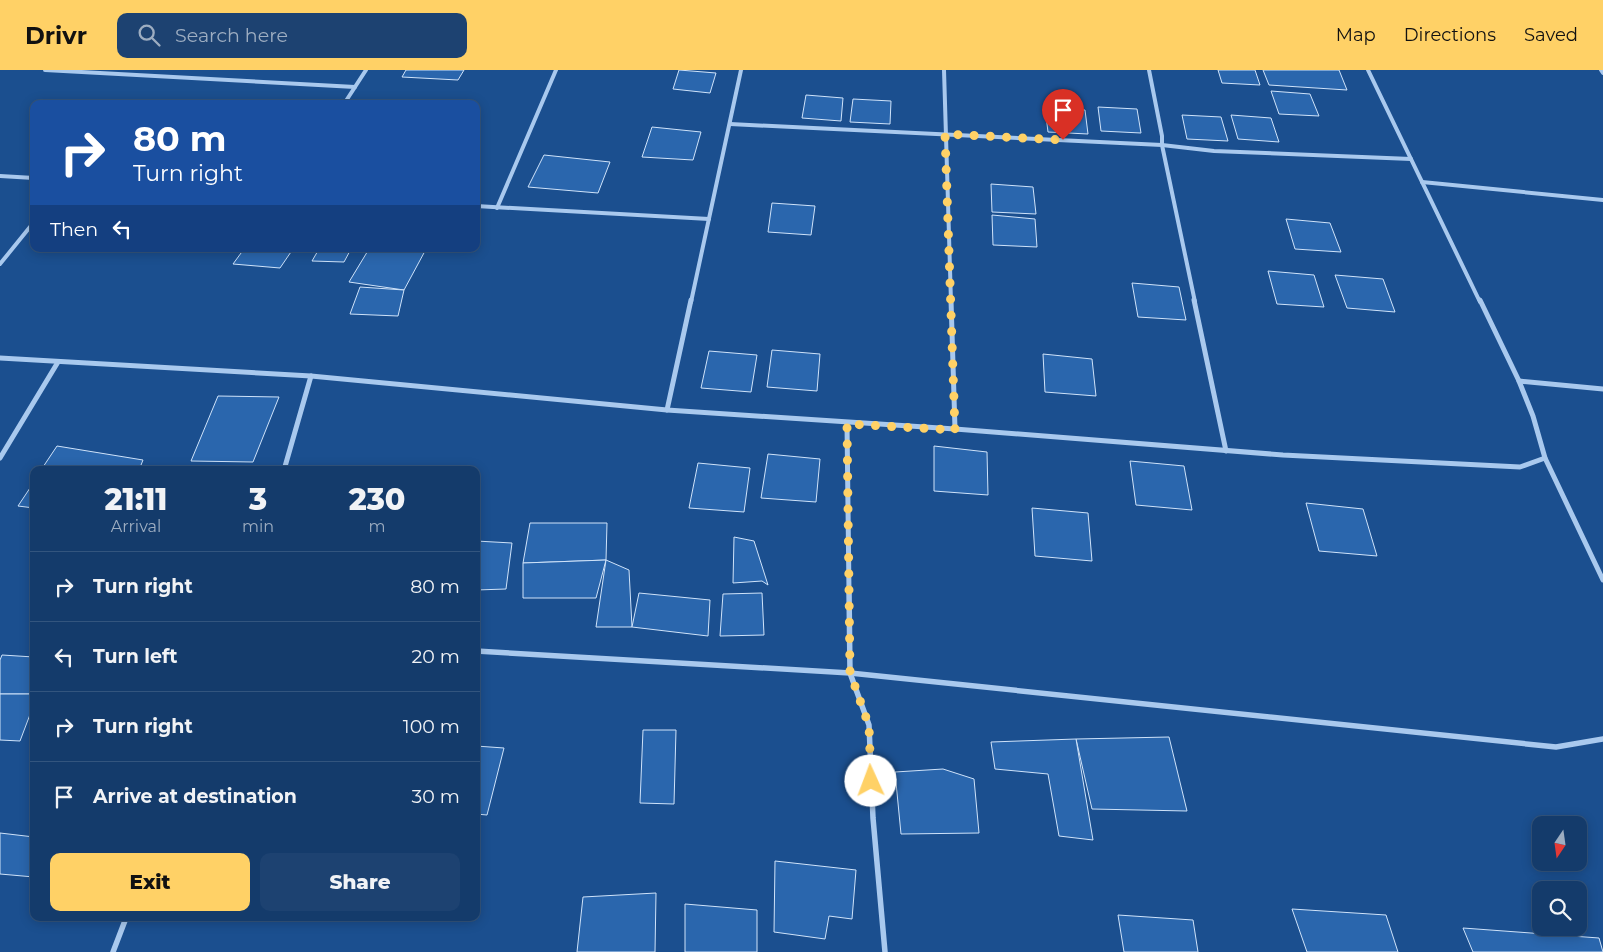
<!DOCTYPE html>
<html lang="en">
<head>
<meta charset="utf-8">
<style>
  :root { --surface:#143b6b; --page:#1d4271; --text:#f1f3f6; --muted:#9dadc1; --line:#33557e; --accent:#ffd166 }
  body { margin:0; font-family:Montserrat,sans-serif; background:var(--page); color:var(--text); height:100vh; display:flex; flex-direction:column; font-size:19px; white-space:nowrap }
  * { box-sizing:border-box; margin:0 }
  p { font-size:16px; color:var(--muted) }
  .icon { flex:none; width:28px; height:28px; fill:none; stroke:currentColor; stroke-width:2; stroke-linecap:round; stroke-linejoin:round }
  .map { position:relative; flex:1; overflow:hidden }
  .panel { position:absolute; left:30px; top:396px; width:450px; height:455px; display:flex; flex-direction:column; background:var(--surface); border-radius:10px; box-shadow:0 2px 12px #0003,0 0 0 1px var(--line) }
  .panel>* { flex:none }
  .top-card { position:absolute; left:30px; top:30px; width:450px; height:152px; border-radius:10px; box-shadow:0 2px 12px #0003,0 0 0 1px var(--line); background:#1a4fa0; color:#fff; overflow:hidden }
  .needle { width:32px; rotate:193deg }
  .buttons { position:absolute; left:1532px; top:746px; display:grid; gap:10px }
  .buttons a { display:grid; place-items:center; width:55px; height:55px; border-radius:10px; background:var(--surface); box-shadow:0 2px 12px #0003,0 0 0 1px var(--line); font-size:25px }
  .pin { position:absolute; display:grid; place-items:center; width:42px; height:42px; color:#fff; margin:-51px -21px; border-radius:50% 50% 50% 0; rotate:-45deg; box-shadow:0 0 5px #0007 }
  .pin .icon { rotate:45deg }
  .me { position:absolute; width:55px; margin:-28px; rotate:358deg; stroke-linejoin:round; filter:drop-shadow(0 0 4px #0008) }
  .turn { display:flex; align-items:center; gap:18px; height:105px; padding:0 20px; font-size:22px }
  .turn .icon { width:65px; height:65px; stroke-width:2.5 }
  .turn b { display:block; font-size:35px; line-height:42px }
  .then { display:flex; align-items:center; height:48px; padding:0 20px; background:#0003; gap:10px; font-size:19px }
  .eta { display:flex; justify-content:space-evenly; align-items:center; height:85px; text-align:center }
  .eta b { font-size:30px; font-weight:800; line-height:35px }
  .action { display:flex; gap:10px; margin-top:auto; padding:10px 20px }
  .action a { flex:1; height:58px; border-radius:10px; background:var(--accent); color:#111; font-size:20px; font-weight:800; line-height:58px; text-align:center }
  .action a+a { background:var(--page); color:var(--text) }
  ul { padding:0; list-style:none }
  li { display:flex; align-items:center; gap:15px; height:70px; padding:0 20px; border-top:1px solid var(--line) }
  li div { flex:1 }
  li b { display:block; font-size:19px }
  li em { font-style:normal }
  header { display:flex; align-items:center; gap:30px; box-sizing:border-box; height:70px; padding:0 25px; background:var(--accent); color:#111 }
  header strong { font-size:24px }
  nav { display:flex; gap:28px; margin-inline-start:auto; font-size:18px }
  .search { width:350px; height:45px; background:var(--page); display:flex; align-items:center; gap:12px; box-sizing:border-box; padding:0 18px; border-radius:10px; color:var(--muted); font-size:19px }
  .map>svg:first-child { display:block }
  .building { fill:#2a66ad; stroke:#cfe3fa }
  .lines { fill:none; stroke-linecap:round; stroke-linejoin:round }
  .street-far2 { stroke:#a9c9ee; stroke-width:4 }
  .street-far1 { stroke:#a9c9ee; stroke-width:5 }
  .street { stroke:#a9c9ee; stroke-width:5.5 }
  .route { stroke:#ffd166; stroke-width:9; stroke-dasharray:0 16.2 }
</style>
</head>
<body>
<header>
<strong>Drivr</strong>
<div class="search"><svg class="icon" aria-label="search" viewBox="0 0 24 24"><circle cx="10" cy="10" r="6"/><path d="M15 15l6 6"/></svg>Search here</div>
<nav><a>Map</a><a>Directions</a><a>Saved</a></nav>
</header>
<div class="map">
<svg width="1603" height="882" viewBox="0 0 1603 882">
  <rect width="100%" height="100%" fill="#1b4f8f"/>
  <!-- building -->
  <g class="building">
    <path d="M406,0H464L458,10L402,7Z"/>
    <path d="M679,0L716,3L710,23L673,19Z"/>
    <path d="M1218,0H1255L1260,15L1222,13Z"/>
    <path d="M1263,0H1339L1347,20L1269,15Z"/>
    <path d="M1271,21L1310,24L1319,46L1279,44Z"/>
    <path d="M806,25L843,28L841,51L802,48Z"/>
    <path d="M853,29L891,31L890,54L850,52Z"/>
    <path d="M1098,37L1137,39L1141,63L1101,61Z"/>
    <path d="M1045,38L1085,40L1088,64L1048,62Z"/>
    <path d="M1182,45L1221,47L1228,71L1187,69Z"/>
    <path d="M1231,45L1271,48L1279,72L1238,69Z"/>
    <path d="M652,57L701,62L693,90L642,87Z"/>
    <path d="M544,85L610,92L598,123L528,117Z"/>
    <path d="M991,114L1033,117L1036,144L992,142Z"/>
    <path d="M772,133L815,136L811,165L768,162Z"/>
    <path d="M992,145L1035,149L1037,177L993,175Z"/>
    <path d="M1286,149L1330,153L1341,182L1295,179Z"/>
    <path d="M186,179H238L236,182L184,181Z"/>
    <path d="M244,179H293L280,198L233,194Z"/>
    <path d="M319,179H351L344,192L312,191Z"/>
    <path d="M369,179H398L425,181L404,220L349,212Z"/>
    <path d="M1268,201L1314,205L1324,237L1277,234Z"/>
    <path d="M1335,205L1383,209L1395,242L1347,238Z"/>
    <path d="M1132,213L1179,217L1186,250L1138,247Z"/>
    <path d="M360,217L404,220L398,246L350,244Z"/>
    <path d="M772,280L820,284L817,321L767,317Z"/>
    <path d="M709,281L757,285L751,322L701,318Z"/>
    <path d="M1043,284L1092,289L1096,326L1045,322Z"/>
    <path d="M218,326L279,327L253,392L191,391Z"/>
    <path d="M57,376L143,390L139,400H41Z"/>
    <path d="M934,376L987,382L988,425L934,421Z"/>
    <path d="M768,384L820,389L816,432L761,428Z"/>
    <path d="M1130,391L1184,396L1192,440L1136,435Z"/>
    <path d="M698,393L750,398L744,442L689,438Z"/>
    <path d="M34,412V438L18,436Z"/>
    <path d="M1306,433L1363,439L1377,486L1319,481Z"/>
    <path d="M1032,438L1088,443L1092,491L1035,486Z"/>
    <path d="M530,453H607L606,490L523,493Z"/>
    <path d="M734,467L754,471L768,515L762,511L733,513Z"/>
    <path d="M476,471L512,473L506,519L476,520Z"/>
    <path d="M606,490L596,528H523V493Z"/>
    <path d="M606,490L629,500L632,557H596Z"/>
    <path d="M639,523L710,530L708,566L632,557Z"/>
    <path d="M762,523L764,565L720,566L723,524Z"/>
    <path d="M2,585L34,587V624H0V590Z"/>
    <path d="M0,624H34V634L20,671L0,670Z"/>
    <path d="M643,660H676L674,734L640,733Z"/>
    <path d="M1169,667L1187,741L1092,739L1076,669Z"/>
    <path d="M1076,669L1093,770L1059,766L1048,704L995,699L991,672Z"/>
    <path d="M476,676L504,678L487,745L476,744Z"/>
    <path d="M943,699L974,709L979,763L901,764L895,702Z"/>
    <path d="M0,763L34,767V807L0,804Z"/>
    <path d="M775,791L856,800L852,849L829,846L825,869L774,862Z"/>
    <path d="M656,823L655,882H577L583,827Z"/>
    <path d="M685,834L757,840V882H685Z"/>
    <path d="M1292,839L1386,845L1398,882H1307Z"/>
    <path d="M1118,845L1193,850L1198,882H1124Z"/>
    <path d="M1463,858L1599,868L1603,882H1473Z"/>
  </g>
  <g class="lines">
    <!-- street-far2 -->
    <g class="street-far2">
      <path d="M45,0L355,17"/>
      <path d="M944,0L951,232"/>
      <path d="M1149,0L1162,66V75L1214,81L1411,89"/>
      <path d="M1368,0L1480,232"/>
      <path d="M1601,0L1603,3"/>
      <path d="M344,34L366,0"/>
      <path d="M730,54L1162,75L1195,232"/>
      <path d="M0,106L34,108"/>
      <path d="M1422,112L1603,130"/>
      <path d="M476,136L709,149"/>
      <path d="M497,138L556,0"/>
      <path d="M0,194L34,152"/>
      <path d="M691,232L741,0"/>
    </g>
    <!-- street-far1 -->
    <g class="street-far1">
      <path d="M951,230L955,359"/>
      <path d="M1194,230L1226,381"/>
      <path d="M1480,230L1519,311L1533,346L1545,388L1603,510"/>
      <path d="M0,288L311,306L667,340L955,359L1283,385L1520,397L1545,388"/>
      <path d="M1519,311L1603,319"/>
      <path d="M667,340L691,230"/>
      <path d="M847,354L849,521"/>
      <path d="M0,388L58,292"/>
      <path d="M284,400L311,306"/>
    </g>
    <!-- street -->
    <g class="street">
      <path d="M849,519L850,603L869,655L873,748L885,882"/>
      <path d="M476,581L850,603L1556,677L1603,669"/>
      <path d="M113,882L126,848"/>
    </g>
  </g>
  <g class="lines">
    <!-- route -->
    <path class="route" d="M871,711L869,656L850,602L847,354L955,360L945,64L1063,70"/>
  </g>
</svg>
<div class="buttons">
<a><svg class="needle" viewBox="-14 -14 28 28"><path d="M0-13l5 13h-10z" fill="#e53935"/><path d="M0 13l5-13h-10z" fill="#9dadc1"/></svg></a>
<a><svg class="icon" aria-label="search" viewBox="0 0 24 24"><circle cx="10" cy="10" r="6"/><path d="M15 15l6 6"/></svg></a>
</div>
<div class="pin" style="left:1063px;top:70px;background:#d93025"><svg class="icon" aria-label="arrive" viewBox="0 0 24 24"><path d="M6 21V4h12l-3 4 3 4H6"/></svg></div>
<svg class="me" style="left:871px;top:711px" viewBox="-20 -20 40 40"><circle r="19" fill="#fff"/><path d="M0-13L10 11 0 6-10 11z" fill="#ffd166"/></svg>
<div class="top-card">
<div class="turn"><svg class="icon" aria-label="right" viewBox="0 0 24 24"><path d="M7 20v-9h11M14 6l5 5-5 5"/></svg><div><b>80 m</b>Turn right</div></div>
<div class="then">Then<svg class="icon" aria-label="left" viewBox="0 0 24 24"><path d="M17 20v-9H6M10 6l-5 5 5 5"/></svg></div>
</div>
<section class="panel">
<div class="eta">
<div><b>21:11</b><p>Arrival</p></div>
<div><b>3</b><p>min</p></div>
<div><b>230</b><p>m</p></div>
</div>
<ul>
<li><svg class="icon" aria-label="right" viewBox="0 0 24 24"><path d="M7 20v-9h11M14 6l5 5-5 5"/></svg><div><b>Turn right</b></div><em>80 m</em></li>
<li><svg class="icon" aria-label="left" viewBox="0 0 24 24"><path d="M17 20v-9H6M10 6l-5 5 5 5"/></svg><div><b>Turn left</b></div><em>20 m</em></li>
<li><svg class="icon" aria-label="right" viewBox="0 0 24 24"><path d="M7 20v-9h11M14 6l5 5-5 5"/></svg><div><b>Turn right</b></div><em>100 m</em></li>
<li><svg class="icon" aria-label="arrive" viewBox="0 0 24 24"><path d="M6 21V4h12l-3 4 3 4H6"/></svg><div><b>Arrive at destination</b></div><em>30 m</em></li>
</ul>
<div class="action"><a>Exit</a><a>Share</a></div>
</section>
</div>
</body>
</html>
